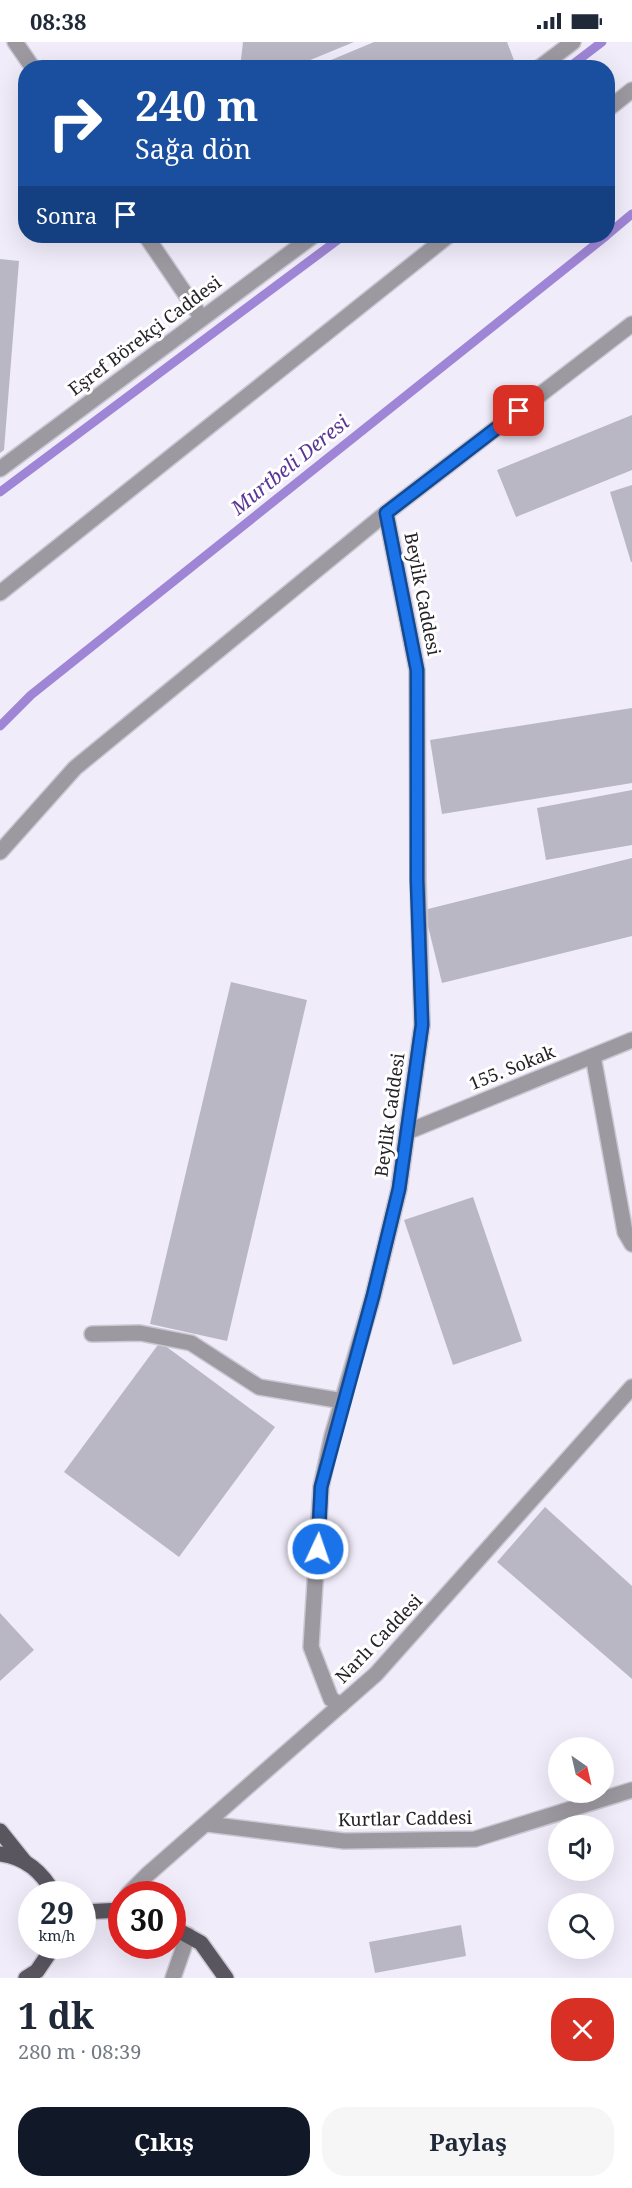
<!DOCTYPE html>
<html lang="tr">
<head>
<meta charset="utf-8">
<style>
  :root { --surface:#fff; --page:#f6f6f7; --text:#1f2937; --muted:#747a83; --accent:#111827 }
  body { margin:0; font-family:"Noto Serif",serif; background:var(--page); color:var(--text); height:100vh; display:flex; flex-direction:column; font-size:22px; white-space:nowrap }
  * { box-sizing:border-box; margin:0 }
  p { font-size:20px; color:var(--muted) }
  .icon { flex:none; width:33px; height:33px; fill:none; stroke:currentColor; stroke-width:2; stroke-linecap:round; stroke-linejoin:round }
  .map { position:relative; height:1936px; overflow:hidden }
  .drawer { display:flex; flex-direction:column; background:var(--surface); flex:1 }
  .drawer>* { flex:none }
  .top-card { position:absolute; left:18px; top:18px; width:597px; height:183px; border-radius:24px; box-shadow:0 6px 24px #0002; background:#1a4fa0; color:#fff; overflow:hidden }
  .needle { width:39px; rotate:146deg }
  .controls { position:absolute; left:548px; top:1695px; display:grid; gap:12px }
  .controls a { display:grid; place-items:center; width:66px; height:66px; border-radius:50%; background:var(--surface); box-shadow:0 6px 24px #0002; font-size:30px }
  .speed { position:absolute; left:18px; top:1839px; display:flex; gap:12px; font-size:30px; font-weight:700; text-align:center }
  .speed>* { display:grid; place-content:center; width:78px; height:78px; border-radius:50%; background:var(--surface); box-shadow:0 6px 24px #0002; line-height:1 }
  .speed small { font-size:15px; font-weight:400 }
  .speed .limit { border:9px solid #d22; background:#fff; color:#111 }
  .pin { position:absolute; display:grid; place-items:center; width:51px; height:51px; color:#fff; margin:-26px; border-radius:12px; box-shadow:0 3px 9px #0006 }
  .me { position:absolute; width:66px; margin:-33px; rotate:3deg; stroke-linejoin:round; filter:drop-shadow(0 0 4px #0008) }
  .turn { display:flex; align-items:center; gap:21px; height:126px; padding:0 18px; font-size:27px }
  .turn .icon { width:78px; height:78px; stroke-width:2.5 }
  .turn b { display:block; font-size:42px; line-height:51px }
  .then { display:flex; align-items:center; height:57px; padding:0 18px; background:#0003; gap:12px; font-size:22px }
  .round { display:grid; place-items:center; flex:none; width:63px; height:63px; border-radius:24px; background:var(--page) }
  .head { display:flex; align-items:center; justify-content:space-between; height:102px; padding:0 18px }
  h1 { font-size:36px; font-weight:700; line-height:45px }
  .action { display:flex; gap:12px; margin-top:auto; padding:12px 18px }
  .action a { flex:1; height:69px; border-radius:24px; background:var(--accent); color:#fff; font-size:24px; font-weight:700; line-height:69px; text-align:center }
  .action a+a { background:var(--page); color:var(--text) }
  .status { display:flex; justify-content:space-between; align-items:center; height:42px; padding:0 30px; background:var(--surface); direction:ltr }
  .status svg { height:16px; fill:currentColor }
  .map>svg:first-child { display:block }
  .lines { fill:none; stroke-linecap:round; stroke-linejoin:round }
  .stream { stroke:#9f85d6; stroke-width:9 }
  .building { fill:#bab7c5 }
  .minor-casing { stroke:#cbc8d4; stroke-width:18 }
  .major-casing { stroke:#cbc8d4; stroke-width:18 }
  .minor { stroke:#9c9aa0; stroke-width:15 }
  .major { stroke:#595660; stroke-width:15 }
  .route-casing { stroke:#114b97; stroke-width:15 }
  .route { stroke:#1a73e8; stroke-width:10 }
  .labels { text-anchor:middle; stroke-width:6; stroke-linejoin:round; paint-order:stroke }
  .street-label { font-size:18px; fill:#252328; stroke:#fff }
  .water-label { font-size:20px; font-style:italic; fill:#5b3696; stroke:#fff }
</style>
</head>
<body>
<div class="status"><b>08:38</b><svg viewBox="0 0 49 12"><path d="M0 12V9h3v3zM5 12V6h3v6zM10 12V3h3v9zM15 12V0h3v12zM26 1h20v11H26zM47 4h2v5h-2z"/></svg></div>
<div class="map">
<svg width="632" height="1936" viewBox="0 0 632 1936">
  <rect width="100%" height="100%" fill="#f0ecfa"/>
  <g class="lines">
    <!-- stream -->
    <g class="stream">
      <path d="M568,26L602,0"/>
      <path d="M608,192L632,172"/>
      <path d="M0,450L343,194"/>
      <path d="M0,684L31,653L606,194"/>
    </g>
  </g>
  <!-- building -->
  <g class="building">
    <path d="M243,0H354L291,26H240Z"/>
    <path d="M374,0H507L517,26H312Z"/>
    <path d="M0,217L19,219L4,408L0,411Z"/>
    <path d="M632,373V428L516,475L497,428Z"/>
    <path d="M632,443V520H631L610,450Z"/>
    <path d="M632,666V741L442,772L430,698Z"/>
    <path d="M632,748V803L546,818L537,766Z"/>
    <path d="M632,816V894L442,941L424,868Z"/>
    <path d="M231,940L307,958L227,1299L150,1282Z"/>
    <path d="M473,1155L522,1299L453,1323L404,1178Z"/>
    <path d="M160,1300L275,1385L179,1515L64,1430Z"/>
    <path d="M545,1465L632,1544V1637L497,1520Z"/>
    <path d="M0,1571L34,1608L0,1639Z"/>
    <path d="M461,1883L466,1914L375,1931L369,1900Z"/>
  </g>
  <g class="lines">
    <!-- minor casing -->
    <g class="minor-casing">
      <g id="minor">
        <path d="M15,0L33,26"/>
        <path d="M539,26L573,0"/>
        <path d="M608,67L632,48"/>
        <path d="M146,194L201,275"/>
        <path d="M0,427L313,194"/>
        <path d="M0,551L448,194"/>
        <path d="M0,810L75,726L386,471L632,282"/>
        <path d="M593,1014L625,1190L632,1202"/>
        <path d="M407,1090L632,998"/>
        <path d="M92,1292L140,1291L191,1301L259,1345L343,1359"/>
        <path d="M341,1663L331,1657L311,1605L321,1445L332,1394L373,1254L399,1147L422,983L418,838L417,628L386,471"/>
        <path d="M207,1782L344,1799L475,1797L632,1748"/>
        <path d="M128,1852L147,1833L376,1632L632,1345"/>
        <path d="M173,1936L188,1893"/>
      </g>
    </g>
    <!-- major casing -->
    <g class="major-casing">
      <g id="major">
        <path d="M0,1789L24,1819"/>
        <path d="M0,1812C25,1815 43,1831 54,1852"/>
        <path d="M82,1870L122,1868"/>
        <path d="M172,1885L201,1901L226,1936"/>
        <path d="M26,1936L37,1929L54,1904"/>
      </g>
    </g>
    <!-- minor -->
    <use href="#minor" class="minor"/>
    <!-- major -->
    <use href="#major" class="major"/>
  </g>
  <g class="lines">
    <!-- route casing -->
    <g class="route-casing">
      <path id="route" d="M318,1507L321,1445L373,1254L399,1147L422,983L417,838V628L386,471L519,369"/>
    </g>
    <!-- route -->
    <use href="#route" class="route"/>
  </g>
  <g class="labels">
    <!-- street labels -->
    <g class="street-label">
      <text transform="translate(145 294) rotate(-37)" y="6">Eşref Börekçi Caddesi</text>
      <text transform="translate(422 552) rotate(79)" y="6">Beylik Caddesi</text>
      <text transform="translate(512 1026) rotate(-22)" y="6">155. Sokak</text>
      <text transform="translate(390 1073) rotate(-82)" y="6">Beylik Caddesi</text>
      <text transform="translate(379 1597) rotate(-46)" y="6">Narlı Caddesi</text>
      <text transform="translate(405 1777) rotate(-1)" y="6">Kurtlar Caddesi</text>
    </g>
    <!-- water labels -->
    <g class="water-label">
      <text transform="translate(290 423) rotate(-39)" y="7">Murtbeli Deresi</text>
    </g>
  </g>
</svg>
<div class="controls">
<a><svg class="needle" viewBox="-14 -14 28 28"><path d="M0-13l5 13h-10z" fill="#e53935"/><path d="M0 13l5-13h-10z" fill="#747a83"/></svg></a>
<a><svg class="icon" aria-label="sound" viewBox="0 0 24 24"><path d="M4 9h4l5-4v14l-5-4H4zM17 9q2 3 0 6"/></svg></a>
<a><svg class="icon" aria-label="search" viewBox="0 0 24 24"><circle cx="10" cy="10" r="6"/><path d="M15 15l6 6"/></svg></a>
</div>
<div class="speed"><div>29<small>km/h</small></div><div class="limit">30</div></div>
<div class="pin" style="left:519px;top:369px;background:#d93025"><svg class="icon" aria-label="arrive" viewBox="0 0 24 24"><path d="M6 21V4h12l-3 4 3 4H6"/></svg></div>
<svg class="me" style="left:318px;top:1507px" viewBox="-20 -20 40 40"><circle r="17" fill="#1a73e8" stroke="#fff" stroke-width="3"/><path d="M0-11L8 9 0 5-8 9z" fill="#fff"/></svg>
<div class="top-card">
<div class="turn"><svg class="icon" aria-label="right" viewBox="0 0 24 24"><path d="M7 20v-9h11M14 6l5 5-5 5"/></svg><div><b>240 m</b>Sağa dön</div></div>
<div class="then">Sonra<svg class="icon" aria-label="arrive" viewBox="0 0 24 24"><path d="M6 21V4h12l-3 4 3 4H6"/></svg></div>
</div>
</div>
<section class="drawer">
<div class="head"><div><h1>1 dk</h1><p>280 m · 08:39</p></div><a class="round" style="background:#d93025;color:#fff"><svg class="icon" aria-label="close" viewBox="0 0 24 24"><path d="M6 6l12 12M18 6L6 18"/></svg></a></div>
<div class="action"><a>Çıkış</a><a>Paylaş</a></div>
</section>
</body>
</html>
